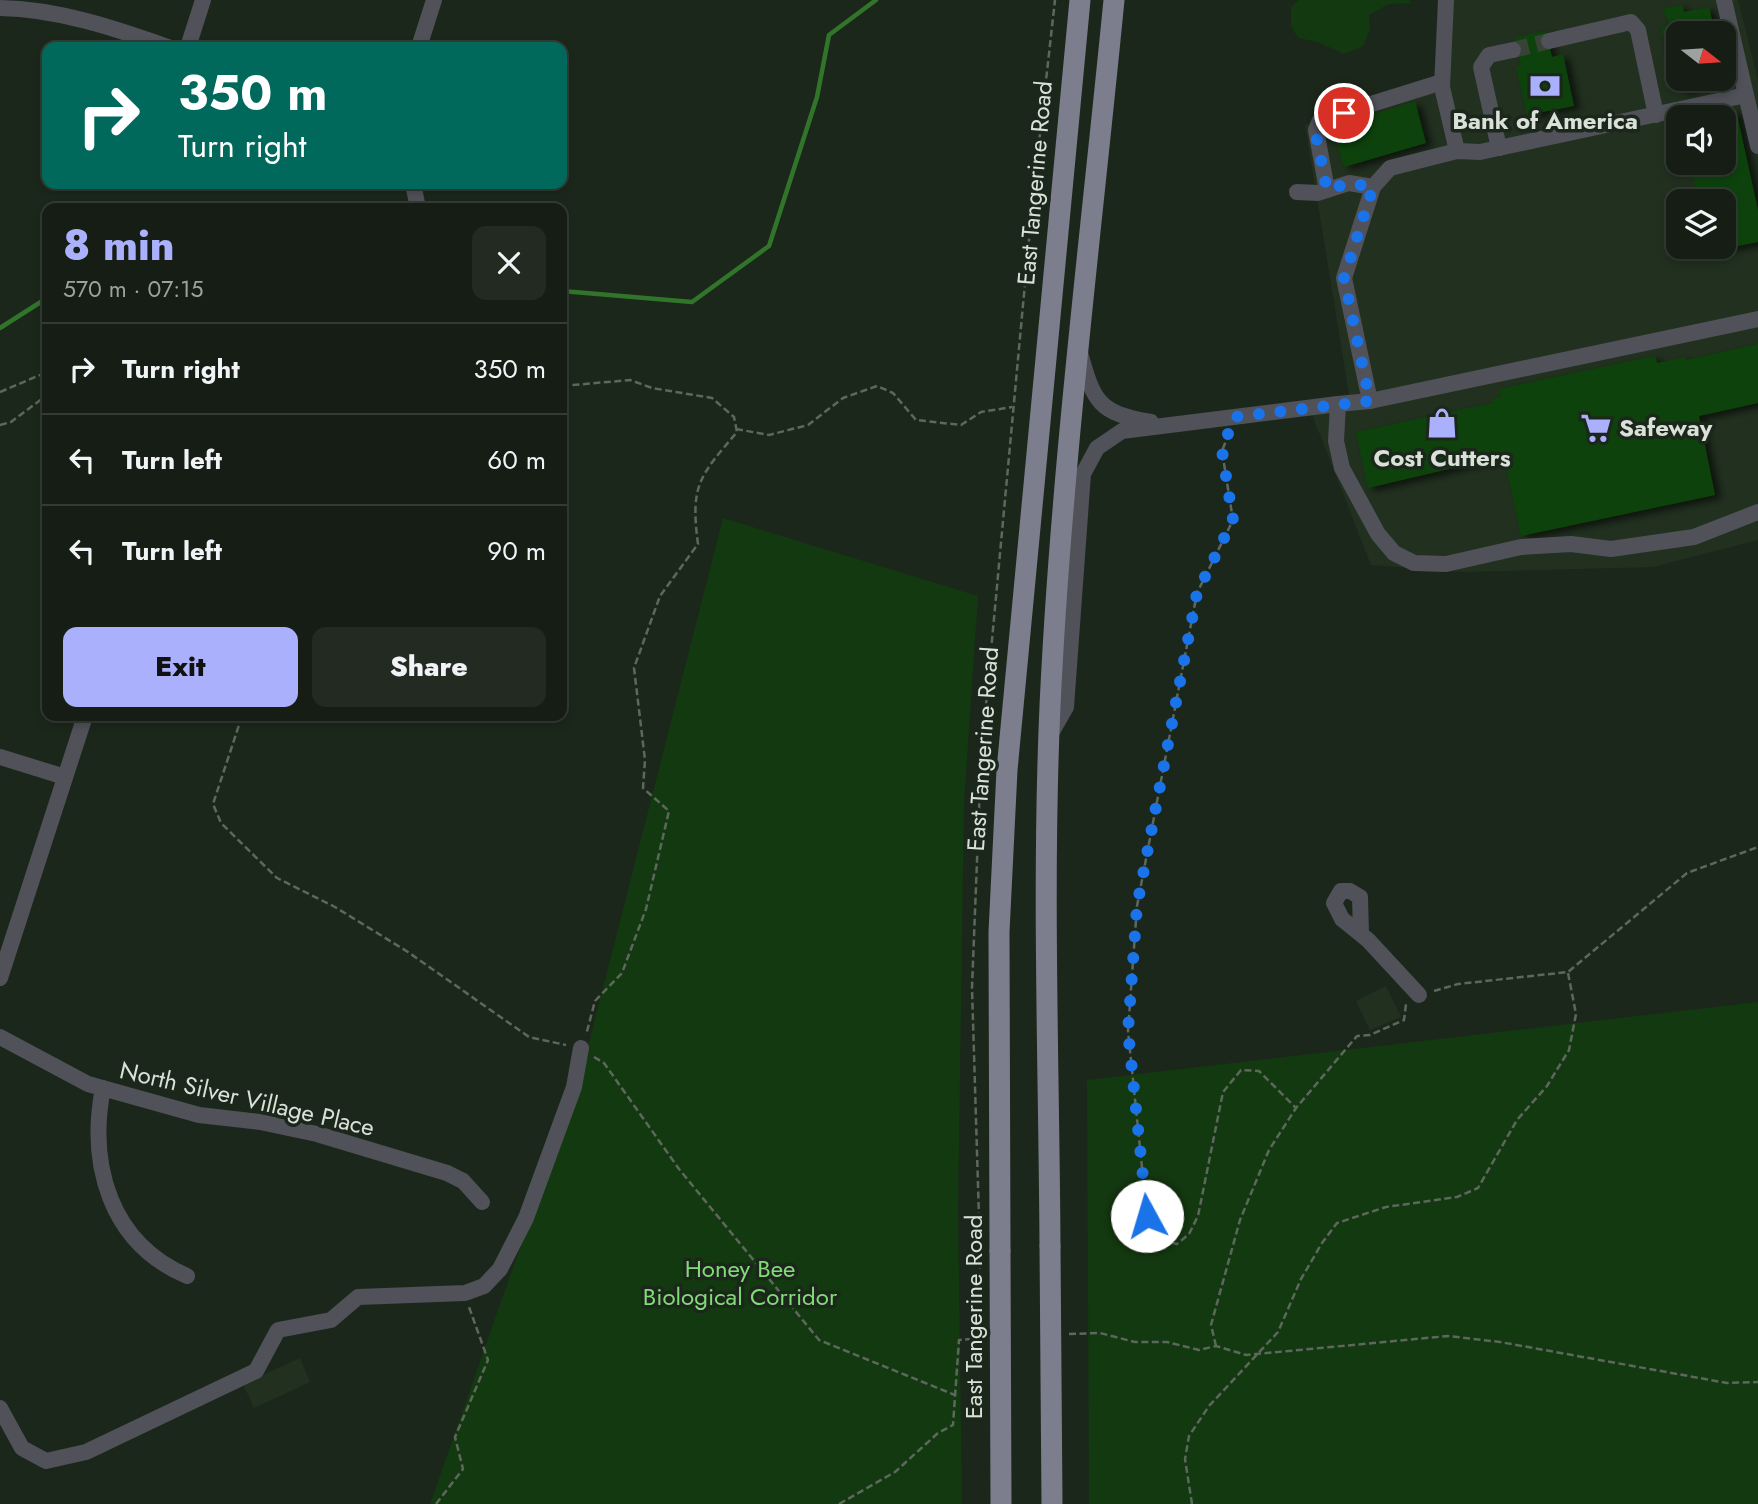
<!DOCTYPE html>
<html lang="en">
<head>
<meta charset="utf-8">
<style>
  :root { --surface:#151d14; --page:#222a22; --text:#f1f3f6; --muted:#9da2a0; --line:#343b34; --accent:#aab0fb }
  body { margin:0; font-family:Jost,sans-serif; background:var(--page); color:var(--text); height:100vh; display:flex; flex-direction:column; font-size:26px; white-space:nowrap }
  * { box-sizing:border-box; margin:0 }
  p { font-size:23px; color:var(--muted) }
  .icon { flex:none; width:38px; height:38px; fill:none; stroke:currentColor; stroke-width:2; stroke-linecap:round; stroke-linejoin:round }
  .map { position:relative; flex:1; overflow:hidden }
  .drawer { position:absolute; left:42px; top:203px; width:525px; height:518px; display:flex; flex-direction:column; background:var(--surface); border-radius:14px; box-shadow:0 4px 10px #0003,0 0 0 2px var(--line) }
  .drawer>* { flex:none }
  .guide { position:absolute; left:42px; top:42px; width:525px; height:147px; border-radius:14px; box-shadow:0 4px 10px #0003,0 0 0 2px var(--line); background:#00695c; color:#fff; overflow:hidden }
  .needle { width:46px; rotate:107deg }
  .fabs { position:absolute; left:1666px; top:21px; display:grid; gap:14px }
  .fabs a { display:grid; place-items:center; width:70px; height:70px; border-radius:14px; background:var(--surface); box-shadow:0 4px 10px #0003,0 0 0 2px var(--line); font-size:35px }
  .pin { position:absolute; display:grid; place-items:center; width:60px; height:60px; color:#fff; margin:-30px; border:4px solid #fff; border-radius:50%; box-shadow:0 2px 7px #0007 }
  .me { position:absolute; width:77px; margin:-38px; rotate:354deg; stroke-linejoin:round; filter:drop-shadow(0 0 5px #0008) }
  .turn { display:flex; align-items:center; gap:24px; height:147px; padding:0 21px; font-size:32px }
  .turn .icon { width:91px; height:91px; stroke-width:2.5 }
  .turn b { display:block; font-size:49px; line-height:60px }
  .round { display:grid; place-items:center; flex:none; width:74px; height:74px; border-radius:14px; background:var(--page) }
  .summary { display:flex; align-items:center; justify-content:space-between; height:119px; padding:0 21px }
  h1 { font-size:42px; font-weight:800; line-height:52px; color:var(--accent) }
  .button { display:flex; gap:14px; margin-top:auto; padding:14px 21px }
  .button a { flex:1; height:80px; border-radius:14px; background:var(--accent); color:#111; font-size:28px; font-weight:800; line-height:80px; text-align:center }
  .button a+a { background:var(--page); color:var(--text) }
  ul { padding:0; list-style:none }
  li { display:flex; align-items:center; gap:21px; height:91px; padding:0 21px; border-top:2px solid var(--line) }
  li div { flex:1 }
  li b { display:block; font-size:26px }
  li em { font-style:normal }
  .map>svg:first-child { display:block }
  .built { fill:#21301f; fill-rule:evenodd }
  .green { fill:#133910 }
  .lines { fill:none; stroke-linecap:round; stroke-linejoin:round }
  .stream { stroke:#31752a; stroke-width:4.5 }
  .building { fill:#0d4308; filter:url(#shadow) }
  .minor-tunnel { stroke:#384338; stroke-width:16; stroke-dasharray:16 8; stroke-linecap:butt }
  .path { stroke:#5d675c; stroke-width:2.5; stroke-dasharray:7 3.5; stroke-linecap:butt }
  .minor { stroke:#505159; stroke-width:16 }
  .major { stroke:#7d7e8d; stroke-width:21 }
  .path-bridge { stroke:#5d675c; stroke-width:2.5; stroke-dasharray:7 3.5; stroke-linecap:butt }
  .major-bridge { stroke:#7d7e8d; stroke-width:21 }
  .route { stroke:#1a73e8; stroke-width:12; stroke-dasharray:0 21.6 }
  .labels { text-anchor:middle; stroke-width:7; stroke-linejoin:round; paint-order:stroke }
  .poi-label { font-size:24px; font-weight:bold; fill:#dae1d9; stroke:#1c271b }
  .street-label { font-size:24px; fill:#dae1d9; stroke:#1c271b }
  .park-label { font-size:24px; fill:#82db78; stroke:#1c271b }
</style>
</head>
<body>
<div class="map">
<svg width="1758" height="1504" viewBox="0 0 1758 1504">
  <defs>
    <filter id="shadow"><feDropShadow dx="6" dy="3.5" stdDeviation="3.5" flood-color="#0009"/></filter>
  </defs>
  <rect width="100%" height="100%" fill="#1c271b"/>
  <!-- built -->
  <g class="built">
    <path d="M1446,0H1738L1758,80V540L1653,567L1464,572L1371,565L1311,412L1349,394L1305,125L1433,90ZM1678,33H1724V79H1678ZM1678,117H1724V163H1678ZM1678,201H1724V247H1678Z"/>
    <path d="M1386,986L1401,1017L1370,1030L1356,1001Z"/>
    <path d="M300,1358L310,1382L254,1408L243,1384Z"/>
  </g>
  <!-- green -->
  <g class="green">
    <path d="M1299,0H1409L1412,3L1389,4L1369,15L1370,30L1363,46L1344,54L1318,42L1298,38L1291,26V7Z"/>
    <path d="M723,518L978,596L964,803L958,1208L962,1504H430L581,1074Z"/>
    <path d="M1758,1002V1504H1089L1087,1080Z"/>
  </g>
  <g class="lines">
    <!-- stream -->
    <g class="stream">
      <path d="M562,291L692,302L769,246L817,97L829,35L876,0"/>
      <path d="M0,328L47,298"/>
    </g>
  </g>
  <!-- building -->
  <g class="building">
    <path d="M1682,5L1684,12L1709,7L1715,33H1678V73L1671,74L1661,28L1670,25L1663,9Z"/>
    <path d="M1546,31L1552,57L1563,54L1574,106L1527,115L1516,67L1521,65L1515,37Z"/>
    <path d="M1680,79H1698L1699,86L1681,91Z"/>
    <path d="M1415,101L1426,143L1344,167L1332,128Z"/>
    <path d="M1736,110L1758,210V242L1708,252L1707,247H1724V201H1698L1690,163H1724V117L1708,116Z"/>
    <path d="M1758,344V403L1699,416L1715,495L1521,536L1504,456L1368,488L1356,432L1493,403L1492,399L1501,397L1499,389L1655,356L1657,363L1686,357V360Z"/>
  </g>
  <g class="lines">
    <!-- minor-tunnel -->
    <path class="minor-tunnel" d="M1513,50L1549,41"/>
    <!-- path -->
    <g class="path">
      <path d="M562,386L630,380L652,388L712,398L734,417L737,432C700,476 690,484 698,544L660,596L634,668L645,760L643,788L669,811L646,909L622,973L595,1001L586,1035"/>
      <path d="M0,392L47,372"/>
      <path d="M0,425L11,422L47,395"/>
      <path d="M736,429L769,435L808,425L843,398L877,386L893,393L916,420L961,425L981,412L1012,407"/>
      <path d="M1229,433L1222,451L1233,520L1197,593L1137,906L1128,1031L1147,1216L1160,1240L1177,1244L1189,1234L1198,1216L1223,1092L1241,1070L1259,1071L1296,1108"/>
      <path d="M242,716L213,804L221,823L277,878L335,907L408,952L529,1037L566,1045"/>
      <path d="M1434,991L1458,984L1568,972L1687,873L1758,847"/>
      <path d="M594,1057L604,1063L679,1169L819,1340L955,1395"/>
      <path d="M980,1251L972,988L981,759L1033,197L1055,0"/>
      <path d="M1069,1334L1100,1333L1135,1342H1167L1199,1350L1216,1346L1246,1355L1448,1336L1500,1342L1727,1383L1758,1382"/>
      <path d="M1216,1346L1211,1325L1240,1220L1269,1150L1296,1108L1357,1036L1370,1035L1404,1020L1406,1004"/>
      <path d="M436,1504L463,1469L455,1437L488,1360L469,1307"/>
      <path d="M839,1504L895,1472L938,1433L953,1425L959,1340L982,1338"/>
      <path d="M1192,1504L1185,1459L1189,1436L1209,1406L1278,1332L1301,1279L1322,1243L1337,1223L1386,1207L1457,1197L1478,1188L1517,1120L1547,1086L1569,1050L1576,1014L1568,973"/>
    </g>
    <!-- minor -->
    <g class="minor">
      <path d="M1446,0L1442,87L1457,151"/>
      <path d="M1724,0L1746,95"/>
      <path d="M0,8C58,9 114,28 168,47"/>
      <path d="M1549,41L1631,22L1638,30L1656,115"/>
      <path d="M188,47L203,0"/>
      <path d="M419,47L434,0"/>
      <path d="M1758,146L1746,95L1480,152L1457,151L1390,168L1373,187L1344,278L1370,401L1338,404L1336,441L1342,468L1378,534L1394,553L1414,563L1446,564L1521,547L1571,544L1611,549L1694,537L1758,512"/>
      <path d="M1499,148L1481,67L1489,55L1513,50"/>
      <path d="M413,184L418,208"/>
      <path d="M1327,190L1316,130L1320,120L1442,82"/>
      <path d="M1297,192L1318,193L1349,183L1373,187"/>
      <path d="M1080,353C1094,403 1099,413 1151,422"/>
      <path d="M1370,401L1758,319"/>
      <path d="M1050,735L1066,707L1083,474L1097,448L1122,431L1338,404"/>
      <path d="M0,757L65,777"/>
      <path d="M1361,934L1360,897L1350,891H1341L1334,903L1342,919L1368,940L1419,995"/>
      <path d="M0,978L85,716"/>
      <path d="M0,1037L88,1084L199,1115L260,1122L317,1134L447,1173L463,1181L482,1202"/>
      <path d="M103,1088C88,1165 110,1243 187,1276"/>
      <path d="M0,1408L22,1448L46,1461L86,1452L256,1371L278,1330L331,1320L358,1297L465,1293L484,1286L500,1269L526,1218L574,1087L581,1048"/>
    </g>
    <!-- major -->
    <g class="major">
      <path d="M1050,1246C1049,1067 1042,886 1050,706C1061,470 1091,235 1114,0"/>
      <path d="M1000,1251L999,932L1007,770L1080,0"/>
    </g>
    <!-- path-bridge -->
    <path class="path-bridge" d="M980,1251V1290"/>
    <!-- major-bridge -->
    <g class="major-bridge">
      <path d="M1050,1246L1052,1504"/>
      <path d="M1000,1251L1001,1504"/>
    </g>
  </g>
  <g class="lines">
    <!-- route -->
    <path class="route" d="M1147,1216L1128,1031L1137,906L1197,593L1233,520L1222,451L1234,417L1370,401L1344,278L1373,187L1349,183L1327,190L1315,130L1320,120L1344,113"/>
  </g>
  <!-- icons -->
  <defs>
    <g id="bank-bare" transform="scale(2.415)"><path d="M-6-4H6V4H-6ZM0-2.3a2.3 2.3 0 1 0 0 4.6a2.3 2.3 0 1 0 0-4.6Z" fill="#aab0fb" stroke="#1c271b" stroke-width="2.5" paint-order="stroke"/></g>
    <g id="shop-bare" transform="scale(2.415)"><path d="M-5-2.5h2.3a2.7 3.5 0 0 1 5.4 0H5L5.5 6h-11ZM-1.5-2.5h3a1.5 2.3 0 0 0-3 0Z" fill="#aab0fb" stroke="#1c271b" stroke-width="2.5" paint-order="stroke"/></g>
    <g id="supermarket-bare" transform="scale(2.415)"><path d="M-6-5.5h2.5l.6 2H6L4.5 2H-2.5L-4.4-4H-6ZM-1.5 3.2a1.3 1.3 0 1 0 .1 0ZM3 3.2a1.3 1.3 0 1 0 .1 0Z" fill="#aab0fb" stroke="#1c271b" stroke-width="2.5" paint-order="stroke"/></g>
  </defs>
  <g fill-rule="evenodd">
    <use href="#bank-bare" x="1545" y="86"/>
    <use href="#shop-bare" x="1442" y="423"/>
    <use href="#supermarket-bare" x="1596" y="428"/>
  </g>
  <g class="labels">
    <!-- poi labels -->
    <g class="poi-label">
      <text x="1545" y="129">Bank of America</text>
      <text x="1619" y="436" text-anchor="start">Safeway</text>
      <text x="1442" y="466">Cost Cutters</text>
    </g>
    <!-- street labels -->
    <g class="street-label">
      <text transform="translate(1035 183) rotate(-85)" y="8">East Tangerine Road</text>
      <text transform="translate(983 749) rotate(-86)" y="8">East Tangerine Road</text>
      <text transform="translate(247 1099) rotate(13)" y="8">North Silver Village Place</text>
      <text transform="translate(974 1317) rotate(-90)" y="8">East Tangerine Road</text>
    </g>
    <!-- park labels -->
    <g class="park-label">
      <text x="740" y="1277">Honey Bee<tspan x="740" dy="28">Biological Corridor</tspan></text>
    </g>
  </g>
</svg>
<div class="fabs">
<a><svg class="needle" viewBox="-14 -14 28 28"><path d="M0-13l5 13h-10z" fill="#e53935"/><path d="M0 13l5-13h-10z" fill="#9da2a0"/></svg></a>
<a><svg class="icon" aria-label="sound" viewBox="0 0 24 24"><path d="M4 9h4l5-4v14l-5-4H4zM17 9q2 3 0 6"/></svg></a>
<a><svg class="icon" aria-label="layers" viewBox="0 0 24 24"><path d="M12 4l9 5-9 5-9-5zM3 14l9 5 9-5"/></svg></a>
</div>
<div class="pin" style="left:1344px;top:113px;background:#d93025"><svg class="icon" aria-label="arrive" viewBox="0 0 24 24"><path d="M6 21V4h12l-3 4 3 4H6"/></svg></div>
<svg class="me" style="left:1147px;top:1216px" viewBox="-20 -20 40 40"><circle r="19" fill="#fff"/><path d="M0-13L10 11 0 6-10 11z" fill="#1a73e8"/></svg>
<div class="guide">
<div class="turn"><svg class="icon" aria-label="right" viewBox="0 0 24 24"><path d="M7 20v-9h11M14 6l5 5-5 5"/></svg><div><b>350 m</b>Turn right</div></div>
</div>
<section class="drawer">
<div class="summary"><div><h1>8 min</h1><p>570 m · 07:15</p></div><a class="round"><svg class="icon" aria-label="close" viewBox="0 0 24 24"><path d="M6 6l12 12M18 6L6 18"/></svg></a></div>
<ul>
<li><svg class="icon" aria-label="right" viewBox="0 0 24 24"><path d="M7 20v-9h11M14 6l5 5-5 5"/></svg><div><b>Turn right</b></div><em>350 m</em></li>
<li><svg class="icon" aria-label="left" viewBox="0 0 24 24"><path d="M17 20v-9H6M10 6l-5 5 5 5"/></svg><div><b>Turn left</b></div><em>60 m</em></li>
<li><svg class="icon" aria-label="left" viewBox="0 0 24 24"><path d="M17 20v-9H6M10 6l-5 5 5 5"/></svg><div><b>Turn left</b></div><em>90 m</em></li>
</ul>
<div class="button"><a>Exit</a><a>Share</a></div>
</section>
</div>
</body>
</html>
